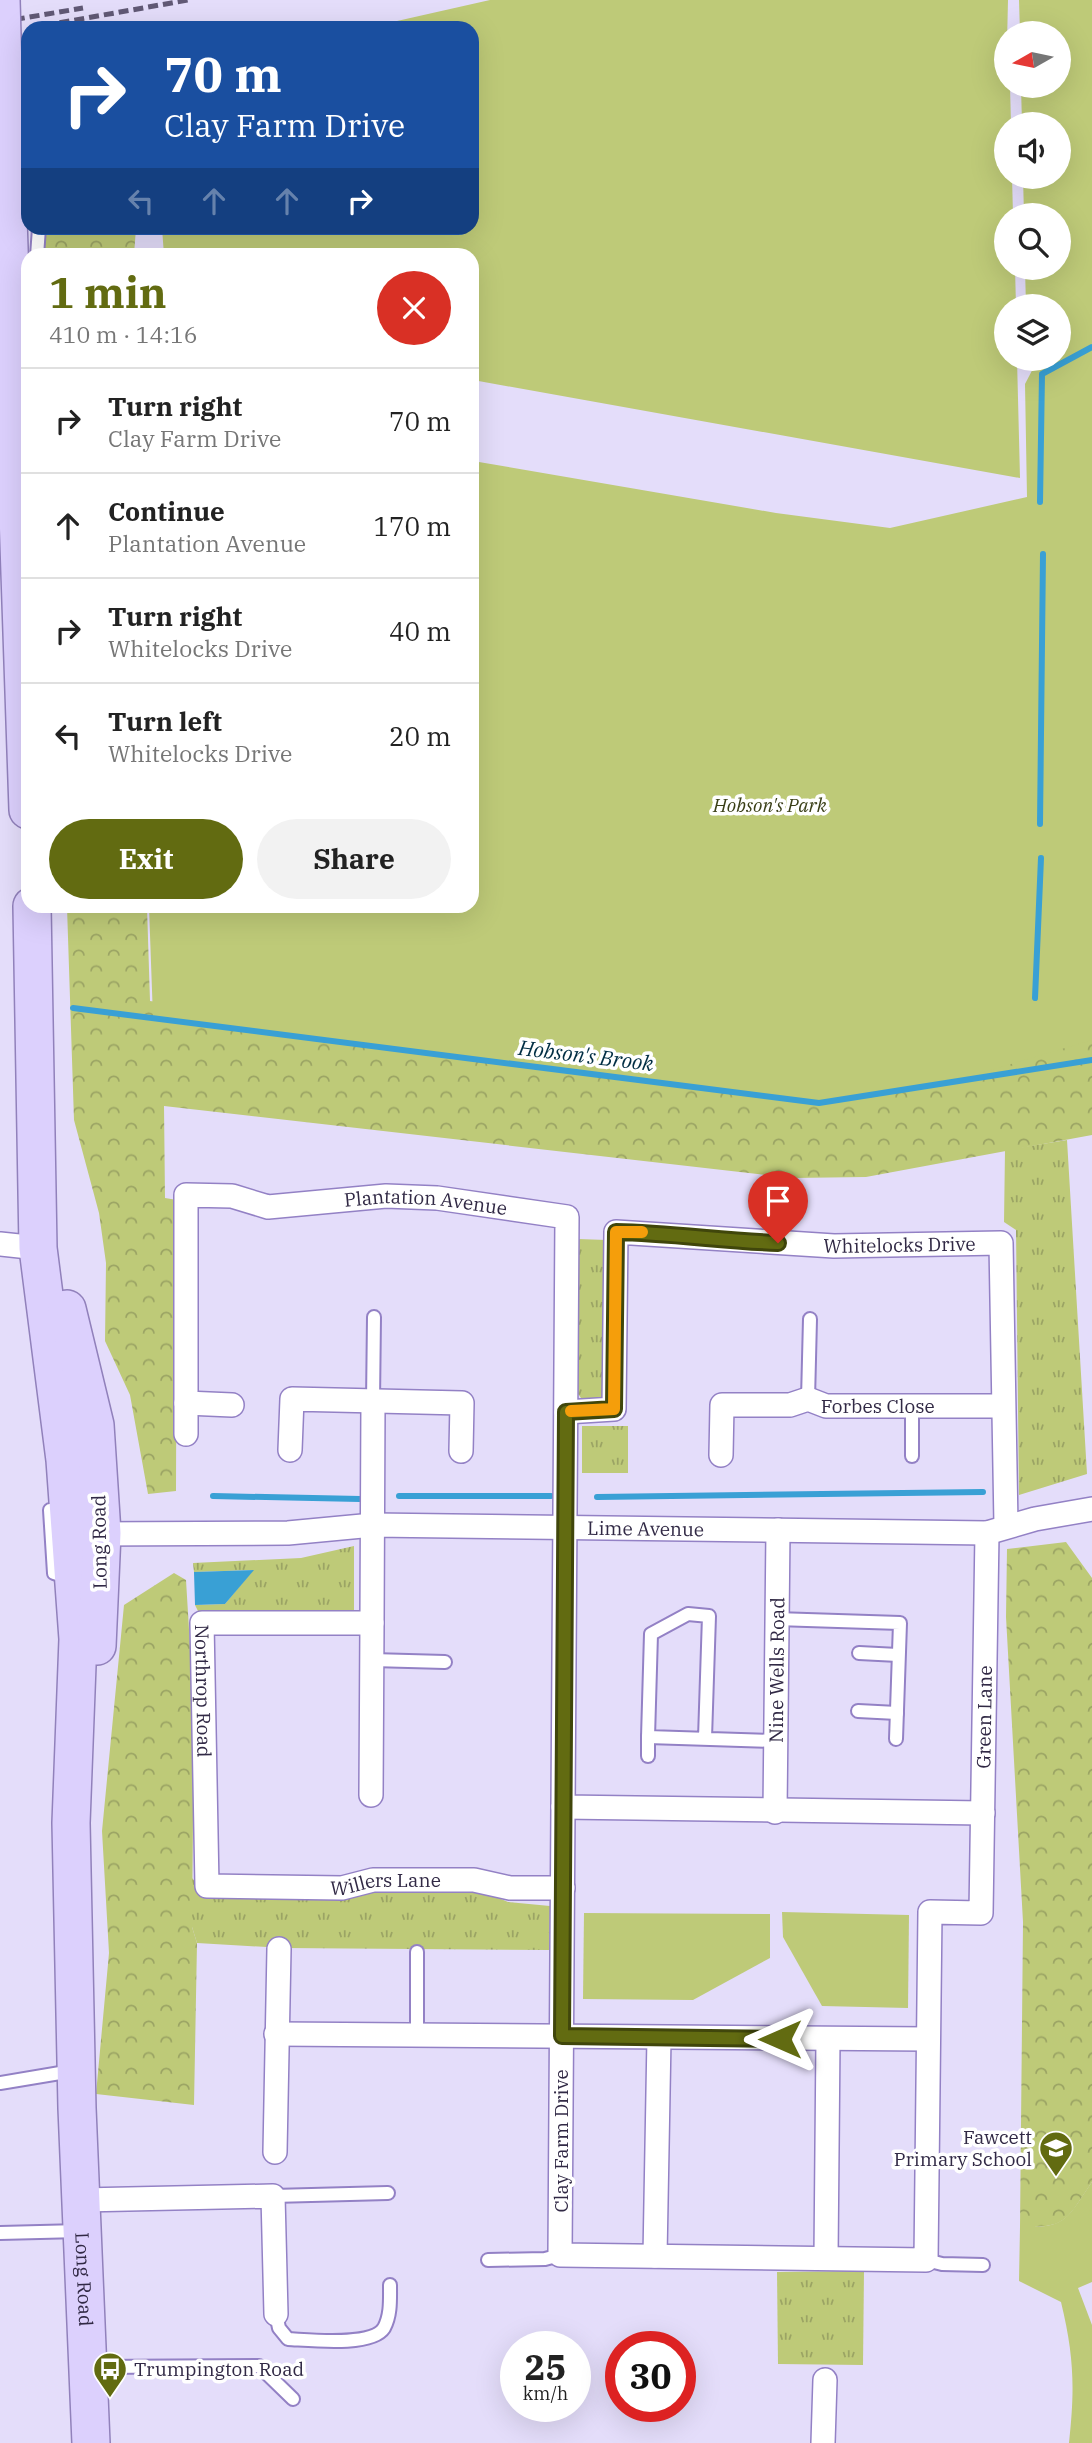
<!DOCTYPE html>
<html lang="en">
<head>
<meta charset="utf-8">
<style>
  :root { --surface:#fff; --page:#f2f2f2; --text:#222; --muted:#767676; --line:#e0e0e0; --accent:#626b11 }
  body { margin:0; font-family:"IBM Plex Serif",serif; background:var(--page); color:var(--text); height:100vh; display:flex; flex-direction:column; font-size:26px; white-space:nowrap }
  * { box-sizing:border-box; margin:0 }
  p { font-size:23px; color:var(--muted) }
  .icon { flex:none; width:38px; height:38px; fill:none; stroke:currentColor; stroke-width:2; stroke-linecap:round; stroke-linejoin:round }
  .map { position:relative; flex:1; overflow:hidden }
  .side { position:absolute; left:21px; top:248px; width:458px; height:665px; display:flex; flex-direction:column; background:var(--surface); border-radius:21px; box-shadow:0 7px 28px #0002 }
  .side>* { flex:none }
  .hud { position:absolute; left:21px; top:21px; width:458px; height:214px; border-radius:21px; box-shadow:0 7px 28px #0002; background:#1a4fa0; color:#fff; overflow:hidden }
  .needle { width:46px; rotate:261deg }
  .controls { position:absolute; left:994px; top:21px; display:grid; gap:14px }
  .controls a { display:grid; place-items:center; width:77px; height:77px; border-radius:50%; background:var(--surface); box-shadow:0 7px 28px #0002; font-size:35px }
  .speed { position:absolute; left:500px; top:2331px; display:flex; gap:14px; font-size:35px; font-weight:700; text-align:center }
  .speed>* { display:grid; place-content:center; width:91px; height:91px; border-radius:50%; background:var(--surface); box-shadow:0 7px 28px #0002; line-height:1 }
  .speed small { font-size:18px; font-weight:400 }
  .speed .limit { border:10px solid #d22; background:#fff; color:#111 }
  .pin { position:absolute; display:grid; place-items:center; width:60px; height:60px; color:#fff; margin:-72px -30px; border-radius:50% 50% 50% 0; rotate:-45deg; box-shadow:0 0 7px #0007 }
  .pin .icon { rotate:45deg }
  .me { position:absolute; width:77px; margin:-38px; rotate:270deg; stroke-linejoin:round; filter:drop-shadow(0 0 5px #0008) }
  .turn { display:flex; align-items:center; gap:24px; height:147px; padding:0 28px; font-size:32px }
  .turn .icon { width:91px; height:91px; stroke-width:2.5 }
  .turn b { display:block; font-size:49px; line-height:60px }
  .lanes { display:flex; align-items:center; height:66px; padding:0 28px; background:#0003; justify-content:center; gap:35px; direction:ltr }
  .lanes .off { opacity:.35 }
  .round { display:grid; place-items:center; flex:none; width:74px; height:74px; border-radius:37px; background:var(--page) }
  .summary { display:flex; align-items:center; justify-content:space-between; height:119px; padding:0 28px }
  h1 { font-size:42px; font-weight:700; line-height:52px; color:var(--accent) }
  .action { display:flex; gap:14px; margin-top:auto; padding:14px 28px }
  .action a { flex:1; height:80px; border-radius:42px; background:var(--accent); color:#fff; font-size:28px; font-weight:700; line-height:80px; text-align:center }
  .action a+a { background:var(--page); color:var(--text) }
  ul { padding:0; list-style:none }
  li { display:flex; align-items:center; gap:21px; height:105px; padding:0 28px; border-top:2px solid var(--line) }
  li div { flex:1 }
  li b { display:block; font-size:26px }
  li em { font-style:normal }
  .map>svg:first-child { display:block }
  .grass { fill:url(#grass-tufts) }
  .forest { fill:url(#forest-crowns) }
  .park { fill:#beca78 }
  .water { fill:#39a0d5 }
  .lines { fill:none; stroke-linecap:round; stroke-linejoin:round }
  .stream { stroke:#39a0d5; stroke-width:6 }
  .lane-casing { stroke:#9381c5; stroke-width:16 }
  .street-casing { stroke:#9381c5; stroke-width:26 }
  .primary-casing { stroke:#9181bb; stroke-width:40 }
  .lane { stroke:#fff; stroke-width:12 }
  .street { stroke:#fff; stroke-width:23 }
  .primary { stroke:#dcd0fd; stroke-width:37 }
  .rail { stroke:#615975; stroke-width:5; stroke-dasharray:10 5; stroke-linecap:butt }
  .primary-bridge-casing { stroke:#9181bb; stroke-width:40; stroke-linecap:butt }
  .primary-bridge { stroke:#dcd0fd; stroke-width:37 }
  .route-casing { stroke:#40460b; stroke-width:18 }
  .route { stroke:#626b11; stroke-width:12 }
  .slow { stroke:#f59e0b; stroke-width:12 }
  .labels { text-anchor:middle; stroke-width:7; stroke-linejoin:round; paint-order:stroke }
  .park-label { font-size:19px; font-style:italic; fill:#3a3f17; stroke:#fff }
  .street-label { font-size:19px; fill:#312945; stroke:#fff }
  .poi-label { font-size:19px; fill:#312945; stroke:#fff; text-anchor:end }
  .water-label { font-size:21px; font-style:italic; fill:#012e44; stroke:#fff }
</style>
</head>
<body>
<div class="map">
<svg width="1092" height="2443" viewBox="0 0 1092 2443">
  <defs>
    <pattern id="grass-tufts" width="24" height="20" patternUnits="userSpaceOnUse" patternTransform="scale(1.75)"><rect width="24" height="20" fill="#beca78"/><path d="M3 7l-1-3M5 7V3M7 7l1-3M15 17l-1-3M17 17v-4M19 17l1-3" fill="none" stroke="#9ba464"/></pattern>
    <pattern id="forest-crowns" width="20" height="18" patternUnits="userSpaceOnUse" patternTransform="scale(1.75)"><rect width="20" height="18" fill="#beca78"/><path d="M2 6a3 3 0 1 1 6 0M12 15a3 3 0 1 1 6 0" fill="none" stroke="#9ba464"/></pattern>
  </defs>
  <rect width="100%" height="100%" fill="#e4ddfa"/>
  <!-- grass -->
  <g class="grass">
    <path d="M1067,1140L1087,1474L1019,1495L1016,1230L1004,1222L1005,1150Z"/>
    <path d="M578,1239L607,1240V1391L599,1401L584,1402L575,1390Z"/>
    <rect x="582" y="1426" width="46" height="47"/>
    <path d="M354,1546V1613L200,1615L195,1605L225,1604L253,1570L194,1572L193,1563L301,1558Z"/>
    <path d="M192,1878L200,1887H473L508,1902L550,1906L549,1950L284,1948L197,1943L192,1927Z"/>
    <path d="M864,2271L863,2365L778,2364L777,2272Z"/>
  </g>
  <!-- forest -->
  <g class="forest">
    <path d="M39,228H136L134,255H40Z"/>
    <path d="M67,907H147L150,1001L851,1098L1092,1021V1135L866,1177L793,1178L164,1106L165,1198L177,1200L176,1491L148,1494L130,1395L105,1341L106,1263L99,1213L74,1120Z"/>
    <path d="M1066,1542L1092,1578V2182C1066,2220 1068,2228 1020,2227L1023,1922L1006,1617L1007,1549Z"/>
    <path d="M174,1573L186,1580L194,1712L192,1927L197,1943L194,2105L96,2094L109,1953L102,1831L124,1605Z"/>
  </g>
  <!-- park -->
  <g class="park">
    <path d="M490,0H1008L1006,86H1010L1011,124H1006V177H1012L1013,215H1006V268H1015L1016,306H1006V359H1017L1020,478L473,380L472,256L164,255L162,228H472V28H366Z"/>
    <path d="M1019,0H1092V1040L950,1082L819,1103L153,1018L149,907L472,906L473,461L776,513L890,528L1027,497L1025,384L1038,359H1059V306H1026L1025,268H1059V215H1024L1023,177H1059V124H1022L1021,86H1059V33H1020Z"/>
    <path d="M782,1912L909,1915L908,2008L822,2006L783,1937Z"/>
    <path d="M584,1913L770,1914V1958L693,2000L583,1999Z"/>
    <path d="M1092,2182V2282L1078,2288L1092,2325V2443H1069C1075,2388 1074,2356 1061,2302L1019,2281L1020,2227C1068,2228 1066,2219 1092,2182Z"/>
  </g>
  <!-- water -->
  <path class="water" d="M254,1570L225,1604L195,1605L194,1572Z"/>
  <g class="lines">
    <!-- stream -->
    <g class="stream">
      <path d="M1040,502L1042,374L1092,347"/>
      <path d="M1040,824L1043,554"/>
      <path d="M1035,998L1041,858"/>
      <path d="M73,1008L819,1103L1092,1060"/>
      <path d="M213,1496L360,1499"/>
      <path d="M399,1496H551"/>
      <path d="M597,1497L983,1492"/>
    </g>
    <!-- lane casing -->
    <g class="lane-casing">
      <g id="lane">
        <path d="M37,256L39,228"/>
        <path d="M808,1399L810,1319"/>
        <path d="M373,1401L374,1317"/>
        <path d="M912,1456V1406"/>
        <path d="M50,1510L54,1573L70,1578"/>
        <path d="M776,1619L900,1623L896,1739"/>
        <path d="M859,1653L898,1655"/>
        <path d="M372,1660L445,1662"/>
        <path d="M858,1711L897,1713"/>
        <path d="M705,1738L709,1616L688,1614L651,1634L648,1737L775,1741"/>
        <path d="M648,1756V1737"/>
        <path d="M417,1952V2034"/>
        <path d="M0,2083L72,2071"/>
        <path d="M273,2196L388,2193"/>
        <path d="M0,2233L80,2231"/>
        <path d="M488,2260L545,2259L560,2255"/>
        <path d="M926,2260L942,2264L983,2265"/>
        <path d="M276,2314L279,2328L288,2339C310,2340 372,2347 384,2328C391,2315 390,2300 390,2285"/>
        <path d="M92,2367L259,2366L293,2399"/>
      </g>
    </g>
    <!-- street casing -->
    <g class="street-casing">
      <g id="street">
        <path d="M0,1244L38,1248"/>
        <path d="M186,1403L232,1405"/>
        <path id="s1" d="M566,1412L614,1409L616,1232L834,1246L1001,1243L1006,1525"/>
        <path id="s2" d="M186,1434V1195L232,1196L268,1207L386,1196L437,1198L567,1217L563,1807L983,1813"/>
        <path d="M290,1450L292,1399L462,1403L461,1451"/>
        <path id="s3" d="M721,1455L722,1405H790L808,1399L826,1406H1003"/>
        <path id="s4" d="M91,1534L288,1533L373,1525L987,1533L1035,1519L1092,1509"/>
        <path d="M372,1623L373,1401"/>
        <path id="s5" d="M371,1795L372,1623H202L207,1886L342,1888L373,1880H474L510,1888H563"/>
        <path id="s6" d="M563,1807L560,2255L926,2260L930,1912L981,1913L987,1533"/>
        <path id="s7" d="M775,1812L778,1530"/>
        <path d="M276,2034L928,2039"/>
        <path d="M275,2152L279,1949"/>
        <path d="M82,2200L273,2196L276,2314"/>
        <path d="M655,2256L659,2038"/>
        <path d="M826,2257L828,2039"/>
        <path d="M823,2443L825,2380"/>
      </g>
    </g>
    <!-- primary casing -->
    <g class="primary-casing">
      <g id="primary">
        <path d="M3,70L28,810"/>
        <path id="s8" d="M32,906L38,1248L65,1460L78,1639L71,1823L77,2108L91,2443"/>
        <path d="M67,1309L95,1425L102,1533L97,1646"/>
      </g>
    </g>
    <!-- lane -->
    <use href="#lane" class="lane"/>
    <!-- street -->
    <use href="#street" class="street"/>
    <!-- primary -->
    <use href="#primary" class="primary"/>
    <!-- rail -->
    <g class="rail">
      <path d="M0,22L83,8"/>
      <path d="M30,28L188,0"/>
    </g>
    <!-- primary-bridge casing -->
    <g class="primary-bridge-casing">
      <path id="primary-bridge" d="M1,0L3,70"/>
    </g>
    <!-- primary-bridge -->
    <use href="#primary-bridge" class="primary-bridge"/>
  </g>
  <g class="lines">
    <!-- route casing -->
    <g class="route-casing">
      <path id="route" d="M778,1243C724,1241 670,1233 616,1232L614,1409L566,1412L562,2036L780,2039"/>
    </g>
    <!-- route -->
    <use href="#route" class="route"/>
    <!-- slow -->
    <path class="slow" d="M571,1411L614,1409L616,1232H642"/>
  </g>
  <!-- icons -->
  <defs>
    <g id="school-pin" transform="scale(1.75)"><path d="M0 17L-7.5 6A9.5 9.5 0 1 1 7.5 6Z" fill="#626b11" stroke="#fff"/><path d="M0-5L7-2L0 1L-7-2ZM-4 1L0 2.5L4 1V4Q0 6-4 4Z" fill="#fff"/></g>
    <g id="bus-pin" transform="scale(1.75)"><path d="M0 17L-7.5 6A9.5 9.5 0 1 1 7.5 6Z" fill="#626b11" stroke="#fff"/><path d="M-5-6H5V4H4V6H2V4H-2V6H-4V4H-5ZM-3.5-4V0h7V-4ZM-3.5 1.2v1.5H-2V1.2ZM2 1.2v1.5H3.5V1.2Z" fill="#fff"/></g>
  </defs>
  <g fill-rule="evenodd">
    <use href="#school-pin" x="1056" y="2148"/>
    <use href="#bus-pin" x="110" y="2369"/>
  </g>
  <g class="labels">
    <!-- park labels -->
    <g class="park-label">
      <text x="770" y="812">Hobson's Park</text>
    </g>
    <!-- street labels -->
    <g class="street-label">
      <text dy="7" stroke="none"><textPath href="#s2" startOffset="481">Plantation Avenue</textPath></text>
      <text dy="7" stroke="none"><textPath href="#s1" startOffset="509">Whitelocks Drive</textPath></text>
      <text dy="7" stroke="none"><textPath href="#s3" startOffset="208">Forbes Close</textPath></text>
      <text dy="7" stroke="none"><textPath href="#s4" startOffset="555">Lime Avenue</textPath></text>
      <text transform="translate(99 1542) rotate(-91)" y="7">Long Road</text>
      <text dy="7" stroke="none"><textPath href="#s7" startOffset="142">Nine Wells Road</textPath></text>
      <text dy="7" stroke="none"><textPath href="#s5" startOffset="410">Northrop Road</textPath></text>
      <text dy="7" stroke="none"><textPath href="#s6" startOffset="1409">Green Lane</textPath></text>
      <text dy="7" stroke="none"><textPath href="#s5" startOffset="784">Willers Lane</textPath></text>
      <text transform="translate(561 2141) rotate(-90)" y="7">Clay Farm Drive</text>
      <text dy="7" stroke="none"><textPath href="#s8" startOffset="1376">Long Road</textPath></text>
    </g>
    <!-- poi labels -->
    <g class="poi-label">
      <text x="1032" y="2144">Fawcett<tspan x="1032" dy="22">Primary School</tspan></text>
      <text x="134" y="2376" text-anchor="start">Trumpington Road</text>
    </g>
    <!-- water labels -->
    <g class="water-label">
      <text transform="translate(586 1056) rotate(7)" y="7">Hobson's Brook</text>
    </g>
  </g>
</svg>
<div class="controls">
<a><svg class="needle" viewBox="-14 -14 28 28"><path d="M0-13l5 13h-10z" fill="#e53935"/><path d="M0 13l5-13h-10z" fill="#767676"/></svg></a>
<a><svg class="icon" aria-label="sound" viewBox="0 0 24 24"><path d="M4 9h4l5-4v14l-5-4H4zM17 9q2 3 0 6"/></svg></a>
<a><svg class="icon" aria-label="search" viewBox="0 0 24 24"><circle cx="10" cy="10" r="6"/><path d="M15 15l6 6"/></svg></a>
<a><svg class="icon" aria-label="layers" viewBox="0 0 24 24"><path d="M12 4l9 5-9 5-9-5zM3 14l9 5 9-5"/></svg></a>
</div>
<div class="speed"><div>25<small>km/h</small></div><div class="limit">30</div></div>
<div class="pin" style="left:778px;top:1243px;background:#d93025"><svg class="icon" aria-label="arrive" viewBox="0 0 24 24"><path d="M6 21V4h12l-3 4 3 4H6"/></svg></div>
<svg class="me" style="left:780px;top:2039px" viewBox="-20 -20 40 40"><path d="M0-17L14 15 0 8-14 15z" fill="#626b11" stroke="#fff" stroke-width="4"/></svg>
<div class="hud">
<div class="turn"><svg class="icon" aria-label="right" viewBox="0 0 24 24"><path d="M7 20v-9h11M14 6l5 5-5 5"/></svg><div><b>70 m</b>Clay Farm Drive</div></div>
<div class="lanes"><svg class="icon off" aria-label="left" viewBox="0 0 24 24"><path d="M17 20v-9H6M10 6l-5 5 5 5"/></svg><svg class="icon off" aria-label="ahead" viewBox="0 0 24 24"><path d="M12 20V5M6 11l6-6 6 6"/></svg><svg class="icon off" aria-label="ahead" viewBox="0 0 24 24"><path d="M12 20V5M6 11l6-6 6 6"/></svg><svg class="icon" aria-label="right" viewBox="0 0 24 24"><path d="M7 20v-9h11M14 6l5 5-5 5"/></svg></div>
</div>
<section class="side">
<div class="summary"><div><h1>1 min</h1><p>410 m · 14:16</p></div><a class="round" style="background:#d93025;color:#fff"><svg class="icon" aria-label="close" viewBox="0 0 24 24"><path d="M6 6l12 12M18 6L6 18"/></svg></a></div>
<ul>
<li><svg class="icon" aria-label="right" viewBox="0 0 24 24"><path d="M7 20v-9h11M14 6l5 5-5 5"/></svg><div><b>Turn right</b><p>Clay Farm Drive</p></div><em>70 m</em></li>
<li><svg class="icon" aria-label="ahead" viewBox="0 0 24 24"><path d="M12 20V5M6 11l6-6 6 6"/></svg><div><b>Continue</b><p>Plantation Avenue</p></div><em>170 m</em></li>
<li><svg class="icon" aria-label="right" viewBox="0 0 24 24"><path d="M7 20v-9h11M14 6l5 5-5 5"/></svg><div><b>Turn right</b><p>Whitelocks Drive</p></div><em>40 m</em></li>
<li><svg class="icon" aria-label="left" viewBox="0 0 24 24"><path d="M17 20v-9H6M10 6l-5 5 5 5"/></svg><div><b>Turn left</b><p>Whitelocks Drive</p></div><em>20 m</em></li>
</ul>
<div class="action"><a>Exit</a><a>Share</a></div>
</section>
</div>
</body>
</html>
